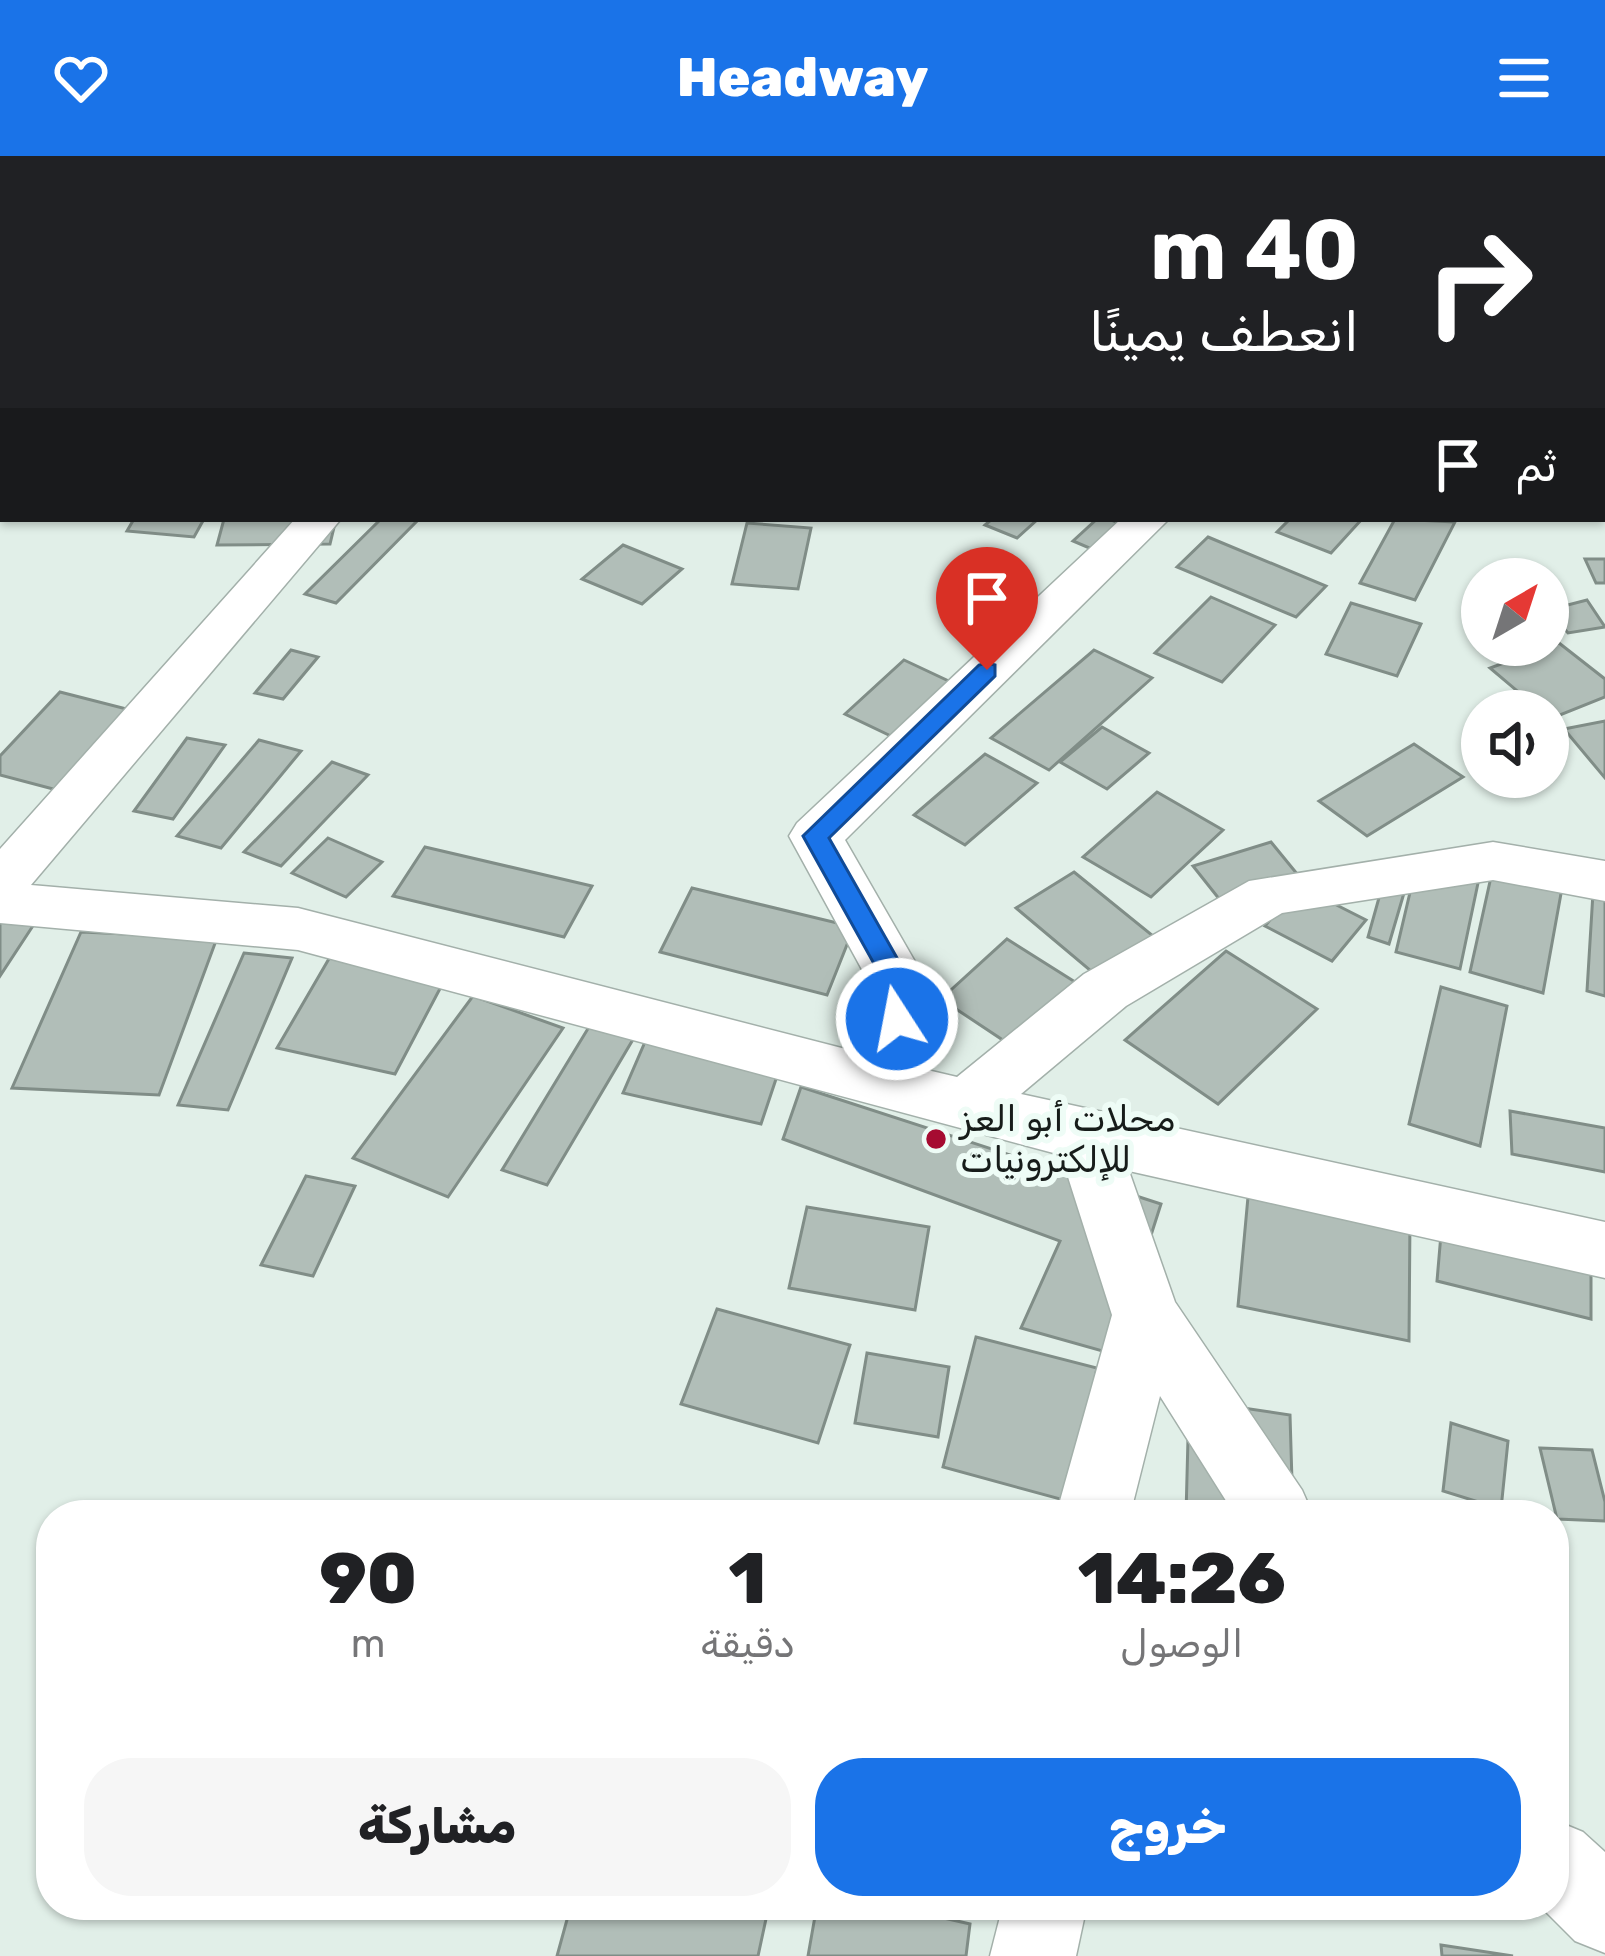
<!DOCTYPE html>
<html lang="ar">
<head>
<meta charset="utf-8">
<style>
  :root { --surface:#fff; --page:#f6f6f6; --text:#202124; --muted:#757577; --accent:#1a73e8 }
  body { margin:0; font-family:Rubik,"Noto Naskh Arabic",sans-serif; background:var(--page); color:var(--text); direction:rtl; height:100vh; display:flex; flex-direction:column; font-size:45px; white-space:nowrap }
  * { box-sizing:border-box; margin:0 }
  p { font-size:39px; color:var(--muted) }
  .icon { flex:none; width:66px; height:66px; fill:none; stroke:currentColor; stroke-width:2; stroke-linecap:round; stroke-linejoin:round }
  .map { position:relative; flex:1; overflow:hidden; direction:ltr }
  .sheet { position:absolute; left:36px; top:1344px; width:1533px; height:420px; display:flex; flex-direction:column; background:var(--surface); border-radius:48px; box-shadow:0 3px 9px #0004; direction:rtl }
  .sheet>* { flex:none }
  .banner { position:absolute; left:0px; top:0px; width:1605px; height:366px; box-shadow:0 3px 9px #0004; direction:rtl; background:#202124; color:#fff; overflow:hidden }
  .needle { width:78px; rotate:39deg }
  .controls { position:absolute; left:1461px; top:402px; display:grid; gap:24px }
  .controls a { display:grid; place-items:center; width:108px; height:108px; border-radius:50%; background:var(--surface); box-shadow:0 3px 9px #0004; font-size:60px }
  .pin { position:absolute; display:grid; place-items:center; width:102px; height:102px; color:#fff; margin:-123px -51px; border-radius:50% 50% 50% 0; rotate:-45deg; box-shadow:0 0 12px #0007 }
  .pin .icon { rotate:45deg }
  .me { position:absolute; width:132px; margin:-66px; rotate:349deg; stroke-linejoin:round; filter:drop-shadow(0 0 9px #0008) }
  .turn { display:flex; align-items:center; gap:42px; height:252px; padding:0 48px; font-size:54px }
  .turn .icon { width:156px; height:156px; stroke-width:2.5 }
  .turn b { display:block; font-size:84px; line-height:102px }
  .then { display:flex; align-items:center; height:114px; padding:0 48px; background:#0003; gap:24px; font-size:45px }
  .eta { display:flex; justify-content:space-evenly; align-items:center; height:204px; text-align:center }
  .eta b { font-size:72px; font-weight:800; line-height:84px }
  .action { display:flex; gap:24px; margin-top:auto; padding:24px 48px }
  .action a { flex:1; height:138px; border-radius:48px; background:var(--accent); color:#fff; font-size:48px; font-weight:800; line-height:138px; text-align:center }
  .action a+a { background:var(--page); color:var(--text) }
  header { display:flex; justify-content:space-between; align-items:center; height:156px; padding:0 48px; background:var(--accent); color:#fff; font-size:54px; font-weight:800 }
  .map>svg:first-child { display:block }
  .building { fill:#b1beb8; stroke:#808d87; stroke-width:3 }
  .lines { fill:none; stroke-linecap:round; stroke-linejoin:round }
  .minor-casing { stroke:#a3b0aa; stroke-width:3 }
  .minor { fill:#fff; fill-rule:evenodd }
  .route { fill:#1a73e8; stroke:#114b97; stroke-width:3 }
  .poi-dot { fill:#a60b31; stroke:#eefcf6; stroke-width:4.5 }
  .labels { text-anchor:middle; stroke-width:12; stroke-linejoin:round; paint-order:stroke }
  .poi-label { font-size:36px; fill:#171c1a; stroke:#eefcf6; text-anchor:start }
</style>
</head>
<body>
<header><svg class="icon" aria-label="menu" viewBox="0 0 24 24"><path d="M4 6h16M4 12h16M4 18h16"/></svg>Headway<svg class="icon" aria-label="heart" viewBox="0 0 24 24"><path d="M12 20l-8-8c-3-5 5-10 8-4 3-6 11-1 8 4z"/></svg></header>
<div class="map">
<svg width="1605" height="1800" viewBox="0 0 1605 1800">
  <rect width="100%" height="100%" fill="#e1efe8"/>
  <!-- building -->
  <g class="building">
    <path d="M134,363H204L194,381L127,375Z"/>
    <path d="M224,363H336L330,388L217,389Z"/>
    <path d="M381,363H419L336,447L305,438Z"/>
    <path d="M992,363H1038L1017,382L985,369Z"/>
    <path d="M1097,363H1109L1143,377L1115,403L1073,385Z"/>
    <path d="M1290,363H1362L1331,397L1277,376Z"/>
    <path d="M1395,363L1455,366L1415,444L1360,427Z"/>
    <path d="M747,367L811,372L798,433L732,428Z"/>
    <path d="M1208,381L1326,430L1296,461L1177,411Z"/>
    <path d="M623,389L682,413L642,448L582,423Z"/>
    <path d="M1585,403H1605V427H1596Z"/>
    <path d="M1211,441L1275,469L1222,526L1155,497Z"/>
    <path d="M1587,444L1605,471L1568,477L1548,454Z"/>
    <path d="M1351,447L1421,468L1397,520L1326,498Z"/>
    <path d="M1559,487L1605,523V541L1550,563L1548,555H1541L1490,512Z"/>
    <path d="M291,494L318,501L283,543L255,537Z"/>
    <path d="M1094,494L1152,522L1049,614L991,582Z"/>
    <path d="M904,504L974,537L916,592L845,558Z"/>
    <path d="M60,536L162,562L91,643L0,619V600Z"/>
    <path d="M1605,565V622L1564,573Z"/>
    <path d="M1102,571L1149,597L1107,633L1060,606Z"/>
    <path d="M187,582L225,589L173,663L134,655Z"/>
    <path d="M259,584L301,595L221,692L177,680Z"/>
    <path d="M1414,588L1463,621L1367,680L1319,645Z"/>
    <path d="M985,598L1037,627L965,689L914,659Z"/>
    <path d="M332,606L368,619L281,710L244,696Z"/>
    <path d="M1157,636L1223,674L1151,741L1083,701Z"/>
    <path d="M328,682L382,706L346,741L292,717Z"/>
    <path d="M1271,686L1298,719L1220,744L1193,710Z"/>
    <path d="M425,691L592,730L564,781L393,740Z"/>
    <path d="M1416,711L1478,727L1460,813L1396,796Z"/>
    <path d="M1493,712L1562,732L1543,837L1470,816Z"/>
    <path d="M1074,716L1163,788L1104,826L1016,752Z"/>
    <path d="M1299,730L1366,764L1332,805L1265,770Z"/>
    <path d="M1382,731L1404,737L1389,788L1368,781Z"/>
    <path d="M692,732L854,771L827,839L660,796Z"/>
    <path d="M1593,737L1605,740V840L1587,835Z"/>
    <path d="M0,743L46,750L0,820Z"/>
    <path d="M81,776L217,782L159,939L12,932Z"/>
    <path d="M1007,783L1110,848L1045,912L941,843Z"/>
    <path d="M1226,795L1317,853L1218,948L1125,884Z"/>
    <path d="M244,797L292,802L228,954L178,949Z"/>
    <path d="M330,801L444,825L395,918L277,892Z"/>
    <path d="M1441,831L1507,850L1480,990L1409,968Z"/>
    <path d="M473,840L563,872L448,1041L353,1002Z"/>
    <path d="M592,866L635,880L547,1029L502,1014Z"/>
    <path d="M648,879L781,908L761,968L623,937Z"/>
    <path d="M801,931L1161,1048L1113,1198L1021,1172L1060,1085L783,983Z"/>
    <path d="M1510,955L1605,972V1016L1512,998Z"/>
    <path d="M306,1020L355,1030L313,1120L261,1109Z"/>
    <path d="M1249,1030L1410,1062L1409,1185L1238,1150Z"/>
    <path d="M807,1051L929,1071L915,1154L789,1132Z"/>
    <path d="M1441,1078L1591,1114V1163L1437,1125Z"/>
    <path d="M717,1153L850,1189L818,1287L681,1248Z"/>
    <path d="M976,1181L1097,1212L1071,1346L943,1311Z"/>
    <path d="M867,1197L949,1211L938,1281L855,1267Z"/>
    <path d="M1189,1244L1290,1259L1293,1359H1186Z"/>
    <path d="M1451,1267L1508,1285L1501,1353L1443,1335Z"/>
    <path d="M1540,1292L1592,1294L1605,1346V1365L1557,1363Z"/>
    <path d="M571,1749H769L758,1800H557Z"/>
    <path d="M817,1749H887L970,1768L966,1800H808Z"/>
    <path d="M1441,1789L1513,1800H1442Z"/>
  </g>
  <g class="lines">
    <!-- minor casing -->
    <g class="minor-casing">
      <g id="minor">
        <path d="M336,0H380L382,3H338Z"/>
        <path d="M0,102H3L0,130Z"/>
        <path d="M295,363H341L31,729L298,752L865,898L871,830L789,680L797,667L1121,363H1169L845,684L929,830L923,913L957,921L1084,818L1249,725L1493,686L1605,705V745L1493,724L1282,757L1126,850L1021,938L1605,1066V1122L1129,1015L1175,1146L1302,1334L1313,1359H1235L1160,1240L1130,1359H1056L1112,1159L1061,999L298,794L0,767V693Z"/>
        <path d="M1554,1664L1583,1676L1605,1696V1797L1575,1785L1539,1749H1554Z"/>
        <path d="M1003,1749H1087L1076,1800H990Z"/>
      </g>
    </g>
    <!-- minor -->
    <use href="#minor" class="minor"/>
  </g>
  <!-- route -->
  <path class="route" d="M987,507L995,509V520L829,682L913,830L911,863L897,873L884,863L887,831L803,680L979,509Z"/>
  <!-- markers -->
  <circle class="poi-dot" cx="936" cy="983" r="12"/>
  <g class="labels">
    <!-- poi labels -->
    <g class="poi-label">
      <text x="960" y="975">محلات أبو العز<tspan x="960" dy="41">للإلكترونيات</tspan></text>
    </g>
  </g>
</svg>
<div class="controls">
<a><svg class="needle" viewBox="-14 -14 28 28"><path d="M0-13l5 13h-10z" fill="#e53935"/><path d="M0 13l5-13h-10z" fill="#757577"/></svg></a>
<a><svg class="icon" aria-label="sound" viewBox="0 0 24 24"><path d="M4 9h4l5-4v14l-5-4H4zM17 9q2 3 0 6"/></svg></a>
</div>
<div class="pin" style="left:987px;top:514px;background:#d93025"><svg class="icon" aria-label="arrive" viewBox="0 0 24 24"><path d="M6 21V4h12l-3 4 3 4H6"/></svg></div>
<svg class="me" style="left:897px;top:863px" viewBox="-20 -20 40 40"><circle r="17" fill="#1a73e8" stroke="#fff" stroke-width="3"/><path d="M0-11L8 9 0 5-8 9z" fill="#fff"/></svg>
<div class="banner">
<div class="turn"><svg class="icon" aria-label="right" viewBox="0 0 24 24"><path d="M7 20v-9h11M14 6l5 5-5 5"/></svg><div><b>40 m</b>انعطف يمينًا</div></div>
<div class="then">ثم<svg class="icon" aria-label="arrive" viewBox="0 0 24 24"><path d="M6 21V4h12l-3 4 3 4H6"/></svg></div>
</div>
<section class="sheet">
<div class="eta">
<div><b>14:26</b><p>الوصول</p></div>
<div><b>1</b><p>دقيقة</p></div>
<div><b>90</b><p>m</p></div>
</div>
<div class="action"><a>خروج</a><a>مشاركة</a></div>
</section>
</div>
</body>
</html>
